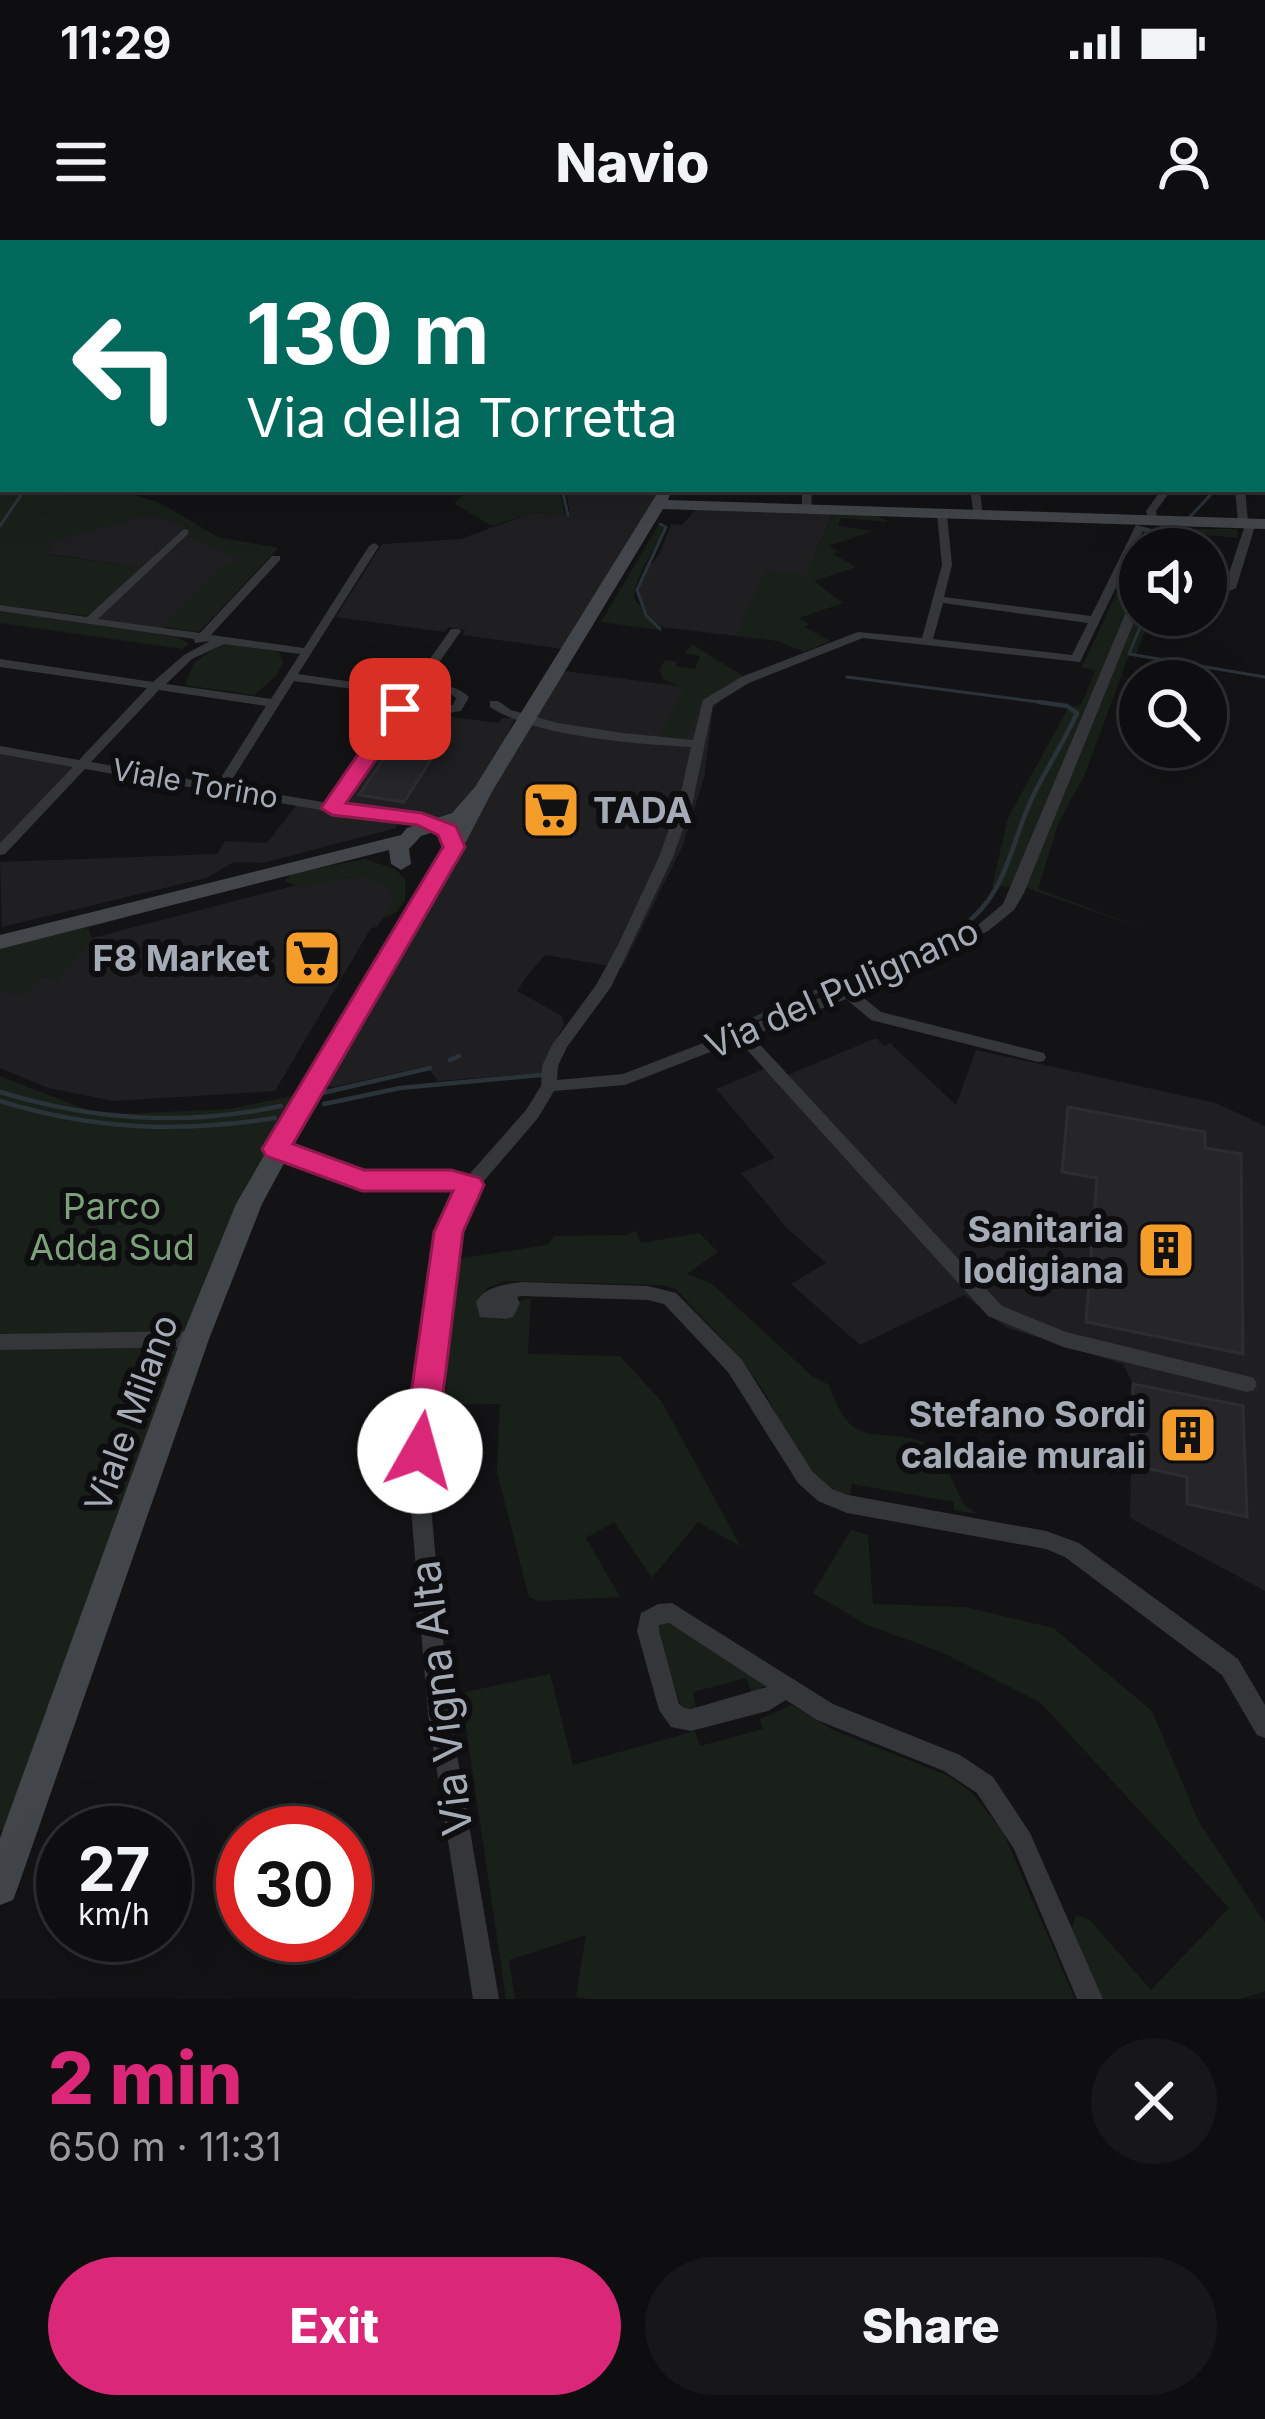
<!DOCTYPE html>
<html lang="en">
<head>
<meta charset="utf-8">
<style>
  :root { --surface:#0e0e10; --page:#171719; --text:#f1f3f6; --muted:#9b9c9f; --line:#2e2e30; --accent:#db2777 }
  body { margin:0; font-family:Inter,sans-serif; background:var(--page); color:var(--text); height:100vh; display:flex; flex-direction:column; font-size:45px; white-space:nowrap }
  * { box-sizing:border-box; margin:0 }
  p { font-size:39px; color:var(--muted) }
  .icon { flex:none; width:66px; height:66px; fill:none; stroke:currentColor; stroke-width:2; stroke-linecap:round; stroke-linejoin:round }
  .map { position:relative; height:1759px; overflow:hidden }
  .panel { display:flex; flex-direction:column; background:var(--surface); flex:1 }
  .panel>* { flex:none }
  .banner { position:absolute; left:0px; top:0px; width:1266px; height:252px; box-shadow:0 12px 48px #0002,0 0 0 3px var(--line); background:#00695c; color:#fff; overflow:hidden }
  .buttons { position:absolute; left:1119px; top:288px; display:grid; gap:24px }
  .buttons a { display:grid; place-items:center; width:108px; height:108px; border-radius:50%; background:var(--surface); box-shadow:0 12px 48px #0002,0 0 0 3px var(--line); font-size:60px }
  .speed { position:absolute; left:36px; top:1566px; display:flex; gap:24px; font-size:60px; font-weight:700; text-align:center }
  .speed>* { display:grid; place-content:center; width:156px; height:156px; border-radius:50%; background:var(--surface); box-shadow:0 12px 48px #0002,0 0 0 3px var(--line); line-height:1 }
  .speed small { font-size:30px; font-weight:400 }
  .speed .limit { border:18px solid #d22; background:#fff; color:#111 }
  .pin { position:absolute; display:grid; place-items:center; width:102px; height:102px; color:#fff; margin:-51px; border-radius:24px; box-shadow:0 6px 18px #0006 }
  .me { position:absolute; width:132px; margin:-66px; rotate:7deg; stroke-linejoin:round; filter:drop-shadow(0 0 9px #0008) }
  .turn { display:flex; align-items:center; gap:42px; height:252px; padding:0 48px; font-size:54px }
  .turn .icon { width:156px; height:156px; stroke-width:2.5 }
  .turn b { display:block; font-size:84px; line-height:102px }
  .round { display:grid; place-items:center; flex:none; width:126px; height:126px; border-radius:63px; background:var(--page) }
  .summary { display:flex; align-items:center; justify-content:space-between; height:204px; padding:0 48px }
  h1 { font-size:72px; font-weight:800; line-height:90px; color:var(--accent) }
  .action { display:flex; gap:24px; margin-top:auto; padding:24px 48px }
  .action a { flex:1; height:138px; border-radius:72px; background:var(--accent); color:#fff; font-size:48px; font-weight:800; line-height:138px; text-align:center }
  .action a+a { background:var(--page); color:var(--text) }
  .status { display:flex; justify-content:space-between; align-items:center; height:84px; padding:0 60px; background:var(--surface); direction:ltr }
  .status svg { height:33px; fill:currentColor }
  header { display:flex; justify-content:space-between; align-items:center; height:156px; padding:0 48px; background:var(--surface); font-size:54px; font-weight:800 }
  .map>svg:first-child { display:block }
  .built { fill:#1f1f22 }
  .green { fill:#192019 }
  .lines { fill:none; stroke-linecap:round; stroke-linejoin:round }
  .stream-far1 { stroke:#293339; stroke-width:3 }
  .stream { stroke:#293339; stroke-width:4.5 }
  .building { fill:#262629; stroke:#2d2d31; stroke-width:3 }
  .street { fill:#34363a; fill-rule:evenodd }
  .secondary { fill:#42454a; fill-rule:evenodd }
  .route { fill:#db2777; stroke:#8e194d; stroke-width:3 }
  .labels { text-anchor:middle; stroke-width:12; stroke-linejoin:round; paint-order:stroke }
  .far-street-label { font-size:30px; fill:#a4abb6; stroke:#0e0e10 }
  .poi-label { font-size:36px; font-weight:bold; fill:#a4abb6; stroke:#0e0e10; text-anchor:end }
  .street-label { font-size:36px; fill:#a4abb6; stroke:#0e0e10 }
  .park-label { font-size:36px; fill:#7ca17b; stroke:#0e0e10 }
  .near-street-label { font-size:42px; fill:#a4abb6; stroke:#0e0e10 }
</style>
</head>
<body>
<div class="status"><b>11:29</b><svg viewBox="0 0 49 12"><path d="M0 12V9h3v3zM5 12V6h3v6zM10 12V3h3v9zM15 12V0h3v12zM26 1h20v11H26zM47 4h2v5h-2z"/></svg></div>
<header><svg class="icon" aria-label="menu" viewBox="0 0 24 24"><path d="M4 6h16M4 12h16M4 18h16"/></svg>Navio<svg class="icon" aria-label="person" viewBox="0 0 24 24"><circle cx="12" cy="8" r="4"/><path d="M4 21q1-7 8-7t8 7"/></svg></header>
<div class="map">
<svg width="1265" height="1759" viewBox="0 0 1265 1759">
  <rect width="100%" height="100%" fill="#131315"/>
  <!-- built -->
  <g class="built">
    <path d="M566,249H666L569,410L463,395L465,390L449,387L444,392L336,377L382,304L461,299L533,272L570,275Z"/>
    <path d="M699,266L834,271L778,401L661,387L645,371L638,353L643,334L659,315L671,284L682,285Z"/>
    <path d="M152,273L189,288L190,297L246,321L224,325L157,394L81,382L138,327L44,313L48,302Z"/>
    <path d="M558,430L729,453L713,468L704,538L683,605L622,728L545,715L527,736L517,751L562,776L564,784L541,833L438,841L427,826L334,847L315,843Z"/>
    <path d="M401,470L498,483L503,478H515L483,550L434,585L398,579L396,588L263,623L234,622L206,638L2,687L0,622L217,614L225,601L267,603L298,563L332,568Z"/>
    <path d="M0,511L82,525L0,609Z"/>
    <path d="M364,636L382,643L396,657L377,687L371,688L275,851L114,861L48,848L0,828V751L23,756L40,736L57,740L92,698L293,646Z"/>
    <path d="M876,798L884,806L890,803L956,865L976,810L1216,863L1265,886V1351L1130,1278L1133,1144L1123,1124L1007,1088L964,1055L860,1105L791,1044L826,1023L787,988L741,933L775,918L716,849L778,823L788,835Z"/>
  </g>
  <!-- green -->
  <g class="green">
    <path d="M0,0H590L603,3H3V249H126L122,251L160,263L218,297L278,308L199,392L163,387L224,324L244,320L189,297V288L152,273L49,302L52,306L45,314L139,327L87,376L0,365Z"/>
    <path d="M469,249H559L565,275L533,272L492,286L454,264Z"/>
    <path d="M833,275L878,276L888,282L841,278L838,286L873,291L829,306L838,311L833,314L856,327L814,341L843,363L799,378L809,384L805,387L830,401L804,412L778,401L736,395L766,330L806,335Z"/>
    <path d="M659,284L664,287C655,312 636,331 634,359L660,390L601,382Z"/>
    <path d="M1191,289H1237L1238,298L1196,294L1180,309H1140V375H1151L1136,415H1129L1085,534L1058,584L1038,649L1150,691L1027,648L992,646L1008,578L1068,468L1081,465L1095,431L1082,427L1142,298L1139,294L1168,299Z"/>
    <path d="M0,370L178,397L189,404L182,409L0,383Z"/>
    <path d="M221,403L279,412L283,422L276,436L254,455L185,445L194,423Z"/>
    <path d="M693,405L743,436L701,462L687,498H660L683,448L663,439L659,430L665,420L677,422L675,426L695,429L700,416L684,413Z"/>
    <path d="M365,619L395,629L405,639V660L397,672L382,679L396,657C356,612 319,661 285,641L291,634Z"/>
    <path d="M169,665L88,688L92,698L57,740L40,736L23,756L0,751V708Z"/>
    <path d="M0,836L100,875L230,869L301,854L9,1589L0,1590Z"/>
    <path d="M636,991L641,1003L699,993L718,1012L687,1034L712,1044L812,1136L829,1145C854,1221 884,1178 937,1209L964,1265L977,1274L954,1270V1262L852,1244L850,1255C799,1243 785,1180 757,1141C734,1109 703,1079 676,1049L660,1045L505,1041L488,1048L478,1059L481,1074L503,1080L522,1060L531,1058L528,1114L620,1116L662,1162L741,1307L698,1282L652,1338L614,1282L586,1298L620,1357L540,1361L529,1357L497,1232L500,1164L445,1165L455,1019L548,1005L554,996L626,995Z"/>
    <path d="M851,1290L868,1295L873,1364L965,1367L1053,1388L1152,1471L1198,1580L1265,1683V1751L1240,1759H1103L1072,1688L1076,1675L1090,1680L1151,1750L1229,1668L1040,1462L939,1411L867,1385L813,1353Z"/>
    <path d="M671,1383L764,1444V1446L752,1453L746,1438L693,1452L696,1468L682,1469L657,1391L661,1384Z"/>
    <path d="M550,1434L573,1525L695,1491L700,1506L763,1489L760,1479L792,1465L835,1491L949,1536L972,1553L1003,1592L1075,1759H588L576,1757L586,1695L509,1720L515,1759H506L461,1453Z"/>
  </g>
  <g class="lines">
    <!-- stream-far1 -->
    <g class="stream-far1">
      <path d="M577,0L582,3"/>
      <path d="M588,0L600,3"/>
      <path d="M371,3L379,0"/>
      <path d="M562,249L568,275"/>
      <path d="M1188,279L1216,249"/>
      <path d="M660,284L666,287L637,350L646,375L660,389"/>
      <path d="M0,286L25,249"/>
      <path d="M1174,309L1181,293"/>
      <path d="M1145,375L1129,414L1265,437"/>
      <path d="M847,437L1062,465"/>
    </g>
    <!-- stream -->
    <g class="stream">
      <path d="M711,798L959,689C1007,656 1009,608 1032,558C1046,529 1064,502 1077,473L1067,466L1039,462"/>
      <path d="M450,820L459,816"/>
      <path d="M0,852C94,881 185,886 281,866"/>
      <path d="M318,854L430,828"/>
      <path d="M0,861C92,890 180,893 275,878"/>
      <path d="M324,864L400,848L541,835"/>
    </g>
  </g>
  <!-- building -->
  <g class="building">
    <path d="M407,484L450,490L404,562L359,555Z"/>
    <path d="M1068,867L1205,892V908L1241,914L1243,1114L1086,1082L1097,938L1062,932Z"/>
    <path d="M1133,1144L1243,1166L1247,1277L1187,1264V1237L1131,1225Z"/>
  </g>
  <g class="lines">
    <!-- street -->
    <g class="street">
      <rect x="1072" y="0" width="8" height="3"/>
      <path d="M1132,0H1140L1141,3H1133Z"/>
      <rect x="1263" y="38" width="2" height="6"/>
      <path d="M3,153V160L0,161V154Z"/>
      <rect x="1263" y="174" width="2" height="6"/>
      <path d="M1265,215V221L1263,222V216Z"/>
      <path d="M802,249H812L811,272L802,270Z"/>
      <path d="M970,249H980L983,279L974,277Z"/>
      <path d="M1162,249H1172L1156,271L1158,282L1149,284L1146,271Z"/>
      <path d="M1235,249H1245L1248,281L1256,283L1236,348L1230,351L1224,348L1245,285L1238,282Z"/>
      <path d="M942,272L947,275L952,325L944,357L1091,376L1136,285L1152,289L1164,299V309H1154L1155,302L1143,291L1080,422L863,398L749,443L713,465L693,561L673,617L611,747L567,807L558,826L557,840L623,834L843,749L978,685L1003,664L1134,353L1140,350V367L1024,653L1014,670L988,691L859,754L881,772L1044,813L1046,817L1044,821L1038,822L871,780L846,759L752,796L1002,1066L1066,1092L1247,1136L1254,1138L1257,1144L1254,1150L1247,1152L1063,1107L988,1076L739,801L625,845L554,851L538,878L477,949L457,992L429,1245L450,1474L499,1759H473L428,1474L409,1245L439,992L460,949L450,946H362L270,913L268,909L276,903L363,934H450L466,938L526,870L541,846L542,826L552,805L596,745L618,705L659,617L679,561L691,507C635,504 536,497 490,467V461H498L511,470L558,483L623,493L693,500L703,460L741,437L858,392L922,398L942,325L937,275ZM943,363L1088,383L1072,415L933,399Z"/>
      <path d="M184,289L188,290V294L98,379L200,393L272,316H280V320L211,395L304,408L369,306L374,303L379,306L298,434L408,450L451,389H459L461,391L419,451C437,444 454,443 469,457L461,471L437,475L419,468L415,458L341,565L410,573L439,583V589H429L408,581L332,572L85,529L5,614L0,615V603L73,527L0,514V506L79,520L147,448L0,427V419L153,442L184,415L210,401L195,403L194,399L0,371V365L87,377ZM224,404L300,414L271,459L166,444L192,419ZM294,441L404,456L329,563L228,546ZM159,450L266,466L217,544L91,522ZM449,453L456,458L453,465L438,467L429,463L428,459L433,454Z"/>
      <path d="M521,1042L648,1046L676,1053L742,1120L812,1231L832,1249L848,1255L1046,1291L1079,1303L1238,1419L1265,1465V1498L1257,1495L1222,1435L1065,1317L1046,1309L847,1273L818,1261L798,1243L728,1132L664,1064L648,1060L521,1056L517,1057L520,1063L513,1077L506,1079L480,1077L476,1062C486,1046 503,1045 521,1042Z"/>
      <path d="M195,1091L202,1094L204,1099L202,1104L195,1107L0,1110V1094Z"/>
      <path d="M672,1363L833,1464L960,1515L993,1537L1030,1593L1103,1759H1077L1014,1609L977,1553L944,1531L817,1480L786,1460L768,1471L691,1491L671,1487L659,1470L637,1391L641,1373L658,1364ZM669,1383L767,1447L691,1469L684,1468L679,1464L659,1391V1385Z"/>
    </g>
    <!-- secondary -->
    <g class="secondary">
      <path d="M817,0H830L833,3H819Z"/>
      <path d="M1176,0H1265V6L1263,3Z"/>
      <path d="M660,249H672L668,260L1265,279V289L663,269L493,550L442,648L352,797L262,964L209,1099L18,1647L13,1660L0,1665V1598L181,1099L236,964L455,585L421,596L409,609L411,624L401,630L391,624L389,610L0,709V695L401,595L407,588L452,573L475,547Z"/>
    </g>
  </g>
  <!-- route -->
  <path class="route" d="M393,464L411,469L346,563L422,573L456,586L465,607L293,904L364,930H451L480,938L484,945L463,992L436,1211L431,1221L420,1226L408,1221L403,1211L434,992L453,951H362L266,916L262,909L443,607L438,595L417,585L332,575L321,568Z"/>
  <!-- icons -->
  <defs>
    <g id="supermarket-square" transform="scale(3)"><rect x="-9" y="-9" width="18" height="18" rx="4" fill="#f59d2b" stroke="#0e0e10"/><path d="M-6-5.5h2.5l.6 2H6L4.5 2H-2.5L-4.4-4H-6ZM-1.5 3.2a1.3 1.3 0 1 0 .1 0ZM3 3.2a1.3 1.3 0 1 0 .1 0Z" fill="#111"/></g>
    <g id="building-square" transform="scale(3)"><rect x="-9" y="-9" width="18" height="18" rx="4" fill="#f59d2b" stroke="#0e0e10"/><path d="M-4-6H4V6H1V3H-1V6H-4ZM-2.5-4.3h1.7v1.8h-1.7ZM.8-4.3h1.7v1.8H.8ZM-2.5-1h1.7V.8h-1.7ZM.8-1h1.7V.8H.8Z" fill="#111"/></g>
  </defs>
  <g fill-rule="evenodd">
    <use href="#supermarket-square" x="551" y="570"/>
    <use href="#supermarket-square" x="312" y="718"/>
    <use href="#building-square" x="1166" y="1010"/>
    <use href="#building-square" x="1188" y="1195"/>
  </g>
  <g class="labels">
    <!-- far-street labels -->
    <g class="far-street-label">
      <text transform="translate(195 544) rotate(10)" y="10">Viale Torino</text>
    </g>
    <!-- poi labels -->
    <g class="poi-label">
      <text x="593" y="583" text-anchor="start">TADA</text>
      <text x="270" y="731">F8 Market</text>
      <text x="1124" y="1002">Sanitaria<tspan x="1124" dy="41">lodigiana</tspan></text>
      <text x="1146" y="1187">Stefano Sordi<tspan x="1146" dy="41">caldaie murali</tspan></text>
    </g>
    <!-- street labels -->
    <g class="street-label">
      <text transform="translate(842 748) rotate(-24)" y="13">Via del Pulignano</text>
      <text transform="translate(131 1173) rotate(-70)" y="13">Viale Milano</text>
    </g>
    <!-- park labels -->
    <g class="park-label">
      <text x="112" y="979">Parco<tspan x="112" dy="41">Adda Sud</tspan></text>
    </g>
    <!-- near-street labels -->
    <g class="near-street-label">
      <text transform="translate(441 1458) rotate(-97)" y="15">Via Vigna Alta</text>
    </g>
  </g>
</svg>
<div class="buttons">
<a><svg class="icon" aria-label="sound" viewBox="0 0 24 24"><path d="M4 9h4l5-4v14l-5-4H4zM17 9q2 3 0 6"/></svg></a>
<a><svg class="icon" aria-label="search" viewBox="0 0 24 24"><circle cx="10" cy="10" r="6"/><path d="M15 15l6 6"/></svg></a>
</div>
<div class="speed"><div>27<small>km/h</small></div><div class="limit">30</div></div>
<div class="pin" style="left:400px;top:469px;background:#d93025"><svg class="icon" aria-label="arrive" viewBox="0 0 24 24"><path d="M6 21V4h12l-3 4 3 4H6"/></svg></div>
<svg class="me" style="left:420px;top:1211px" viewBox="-20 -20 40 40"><circle r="19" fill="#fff"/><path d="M0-13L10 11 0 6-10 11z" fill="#db2777"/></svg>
<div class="banner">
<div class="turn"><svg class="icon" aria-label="left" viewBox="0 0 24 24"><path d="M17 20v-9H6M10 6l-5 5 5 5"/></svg><div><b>130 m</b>Via della Torretta</div></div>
</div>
</div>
<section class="panel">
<div class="summary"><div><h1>2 min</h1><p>650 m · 11:31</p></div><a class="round"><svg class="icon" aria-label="close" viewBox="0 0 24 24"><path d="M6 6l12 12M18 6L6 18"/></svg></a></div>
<div class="action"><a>Exit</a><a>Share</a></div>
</section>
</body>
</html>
